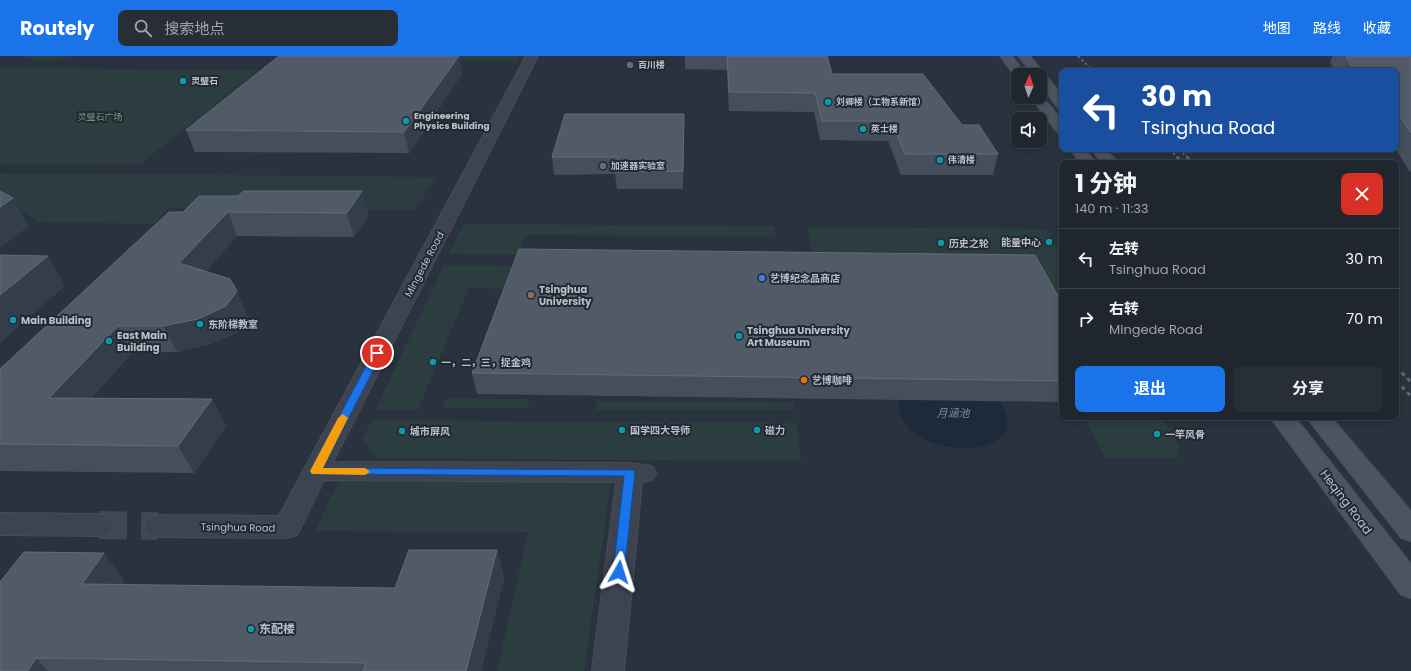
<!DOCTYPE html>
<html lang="zh">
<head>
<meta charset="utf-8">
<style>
  :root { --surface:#1f262e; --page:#272e36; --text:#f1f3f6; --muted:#a1a5aa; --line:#3c434a; --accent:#1a73e8 }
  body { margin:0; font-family:Poppins,"Noto Sans SC",sans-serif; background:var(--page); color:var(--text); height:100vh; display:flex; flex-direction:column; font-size:15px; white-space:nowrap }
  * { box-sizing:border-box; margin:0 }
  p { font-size:13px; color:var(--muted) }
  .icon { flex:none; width:22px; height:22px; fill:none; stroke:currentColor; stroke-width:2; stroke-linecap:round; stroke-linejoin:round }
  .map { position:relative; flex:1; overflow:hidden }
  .drawer { position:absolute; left:1059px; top:104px; width:340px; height:260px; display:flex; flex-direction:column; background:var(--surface); border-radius:8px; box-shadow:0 2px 6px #0003,0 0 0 1px var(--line) }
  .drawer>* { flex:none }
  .banner { position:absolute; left:1059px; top:12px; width:340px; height:84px; border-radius:8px; box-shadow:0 2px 6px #0003,0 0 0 1px var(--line); background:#1a4fa0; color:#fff; overflow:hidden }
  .needle { width:26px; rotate:3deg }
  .buttons { position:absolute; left:1011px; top:12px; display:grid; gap:8px }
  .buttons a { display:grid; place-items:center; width:36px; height:36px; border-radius:8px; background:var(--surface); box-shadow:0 2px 6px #0003,0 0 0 1px var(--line); font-size:20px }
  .pin { position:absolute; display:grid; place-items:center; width:34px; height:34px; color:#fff; margin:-17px; border:2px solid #fff; border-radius:50%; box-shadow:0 1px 4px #0007 }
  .me { position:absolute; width:44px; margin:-22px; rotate:6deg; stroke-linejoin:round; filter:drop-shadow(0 0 3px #0008) }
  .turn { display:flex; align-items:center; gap:14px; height:84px; padding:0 16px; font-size:18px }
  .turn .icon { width:52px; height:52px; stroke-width:2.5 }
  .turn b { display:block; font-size:28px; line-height:34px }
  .round { display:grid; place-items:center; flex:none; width:42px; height:42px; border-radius:8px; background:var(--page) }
  .summary { display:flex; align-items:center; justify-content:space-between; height:68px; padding:0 16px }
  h1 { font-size:24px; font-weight:700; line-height:30px }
  .cta { display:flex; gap:8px; margin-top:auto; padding:8px 16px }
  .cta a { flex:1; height:46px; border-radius:8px; background:var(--accent); color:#fff; font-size:16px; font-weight:700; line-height:46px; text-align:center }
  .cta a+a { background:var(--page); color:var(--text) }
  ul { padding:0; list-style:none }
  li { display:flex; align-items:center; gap:12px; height:60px; padding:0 16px; border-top:1px solid var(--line) }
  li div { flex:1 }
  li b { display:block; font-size:15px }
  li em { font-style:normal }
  header { display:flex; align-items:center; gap:24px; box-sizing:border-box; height:56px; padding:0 20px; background:var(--accent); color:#fff }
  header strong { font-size:19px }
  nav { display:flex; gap:22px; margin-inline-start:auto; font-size:14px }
  .search { width:280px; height:36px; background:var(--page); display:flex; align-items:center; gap:10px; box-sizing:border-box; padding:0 14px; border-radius:8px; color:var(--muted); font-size:15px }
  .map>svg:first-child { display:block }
  .green { fill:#2b3d3f }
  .water { fill:#1d2a3c }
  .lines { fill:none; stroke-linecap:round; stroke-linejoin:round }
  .street-tunnel { stroke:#3f4753; stroke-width:28; stroke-dasharray:28 14; stroke-linecap:butt }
  .street-casing { stroke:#474d58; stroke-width:2 }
  .secondary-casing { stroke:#474d58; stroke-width:2 }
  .street { fill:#3d444f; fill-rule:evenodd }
  .secondary { fill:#4c5461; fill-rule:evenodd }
  .rail-far2 { stroke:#606875; stroke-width:2; stroke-dasharray:2.5 2.5; stroke-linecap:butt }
  .rail-far1 { stroke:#606875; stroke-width:2.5; stroke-dasharray:3 3; stroke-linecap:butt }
  .rail { stroke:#606875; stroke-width:3; stroke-dasharray:4 4; stroke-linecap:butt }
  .wall { fill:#454f5c }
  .shaded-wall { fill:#343e4b }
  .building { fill:#515b68; stroke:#626b77 }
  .route { fill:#1a73e8; stroke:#114b97 }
  .slow { fill:#f59e0b }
  .service-dot { fill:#5c6f8a; stroke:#222934; stroke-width:1.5 }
  .culture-dot { fill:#0f9aa8; stroke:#222934; stroke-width:1.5 }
  .shop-dot { fill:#3f7fe0; stroke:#222934; stroke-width:1.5 }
  .education-dot { fill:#8d6e63; stroke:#222934; stroke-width:1.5 }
  .food-dot { fill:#e8710a; stroke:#222934; stroke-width:1.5 }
  .labels { text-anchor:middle; stroke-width:4; stroke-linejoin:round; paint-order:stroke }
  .far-poi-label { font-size:9px; font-weight:bold; fill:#bac0c9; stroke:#222934; text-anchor:start }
  .far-park-label { font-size:9px; fill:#74977c; stroke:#222934 }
  .poi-label { font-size:10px; font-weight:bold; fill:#bac0c9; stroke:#222934; text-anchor:start }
  .street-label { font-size:10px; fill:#bac0c9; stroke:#222934 }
  .water-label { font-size:11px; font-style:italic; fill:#778aa4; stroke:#222934 }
  .near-street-label { font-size:12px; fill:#bac0c9; stroke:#222934 }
  .near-poi-label { font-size:12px; font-weight:bold; fill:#bac0c9; stroke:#222934; text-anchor:start }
</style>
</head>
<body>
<header>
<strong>Routely</strong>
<div class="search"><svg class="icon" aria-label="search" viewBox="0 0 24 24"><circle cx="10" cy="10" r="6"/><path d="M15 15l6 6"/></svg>搜索地点</div>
<nav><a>地图</a><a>路线</a><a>收藏</a></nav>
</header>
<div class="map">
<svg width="1411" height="615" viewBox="0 0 1411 615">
  <rect width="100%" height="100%" fill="#29323e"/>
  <!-- green -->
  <g class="green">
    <path d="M26,0H71C57,6 38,6 24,1Z"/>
    <path d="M404,0H519L517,5L401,4Z"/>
    <path d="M0,12L259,14L141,108H0Z"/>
    <path d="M0,117L436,121L415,155L169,152L154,168L38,166L20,154L0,152Z"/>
    <path d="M463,168L774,170L775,180L526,179L519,199L448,198Z"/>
    <path d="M807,171L1046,173L1062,199V268L814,206Z"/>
    <path d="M444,209L513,210L504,233L469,232L418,354H375Z"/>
    <path d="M446,343H530L527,352H442Z"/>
    <path d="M597,345L793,346L794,354H596Z"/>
    <path d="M1084,361H1162L1179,390L1177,403L1105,402Z"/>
    <path d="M372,364L797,367L801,405L377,402L362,384Z"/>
    <path d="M339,424L611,426L584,615H497L528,476L315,475Z"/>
  </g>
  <!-- water -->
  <path class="water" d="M901,337L998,343C1048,413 879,405 901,337Z"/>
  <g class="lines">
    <!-- street-tunnel -->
    <path class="street-tunnel" d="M99,469L158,470"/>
    <!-- street casing -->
    <g class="street-casing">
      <g id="street">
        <path d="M526,0H538L333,406L630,407L652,410L656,417L652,424L642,426L624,615H592L616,426L324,424L297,479L287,482L158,481L148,478L144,470L148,462L158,459L279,460Z"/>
        <path d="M0,457L99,458L109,461L113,469L109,477L99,480L0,479Z"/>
      </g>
    </g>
    <!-- secondary casing -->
    <g class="secondary-casing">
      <g id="secondary">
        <path d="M1000,0H1012L1026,19H1018V22H1016Z"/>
        <path d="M1018,0H1030L1062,39V52L1057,51L1040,28V19H1033Z"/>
        <path d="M1040,38L1062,64V77L1057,76L1030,41H1040Z"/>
        <path d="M1070,93H1085L1096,107H1080Z"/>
        <path d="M1091,93H1106L1118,107H1102Z"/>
        <path d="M1270,361H1295L1411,508V542L1401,539Z"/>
        <path d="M1306,361H1331L1411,455V485L1401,482Z"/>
      </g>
    </g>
    <!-- street -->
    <use href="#street" class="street"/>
    <!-- secondary -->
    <use href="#secondary" class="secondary"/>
    <!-- rail-far2 -->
    <g class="rail-far2">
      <path d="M1078,0L1093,15"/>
      <path d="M1170,93L1178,102"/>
      <path d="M1179,93L1188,102"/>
    </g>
    <!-- rail-far1 -->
    <g class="rail-far1">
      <path d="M1177,101L1183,107"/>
      <path d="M1187,101L1193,107"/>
    </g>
    <!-- rail -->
    <g class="rail">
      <path d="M1396,311L1411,326"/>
      <path d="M1396,325L1411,340"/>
    </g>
  </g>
  <!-- wall -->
  <g class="wall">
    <path d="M279,0H459L462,18L409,97L195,96L186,74Z"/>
    <path d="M685,0H827L832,18L962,69L998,98L993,119H901L888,85L820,84L814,56L729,55L727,14L685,13Z"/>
    <path d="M1333,0H1411V116L1409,115L1396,93V15H1335L1330,6Z"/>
    <path d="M684,74L683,133H617L615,118L554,119L552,101Z"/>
    <path d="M238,140L369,159L354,181L237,180L205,216L248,261L238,276L210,288L177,296L132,297L91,342L212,343L226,370L194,417L0,415V313L183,156Z"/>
    <path d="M1062,247V346L477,338L472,317Z"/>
    <path d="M497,494L504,522L481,615H0L104,497L124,525L122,529L395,532Z"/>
  </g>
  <!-- shaded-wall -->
  <g class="shaded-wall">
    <path d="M459,0L462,18L409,97L404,76Z"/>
    <path d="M684,58V74L683,133V115Z"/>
    <path d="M362,135L369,159L354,181L347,157Z"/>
    <path d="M13,142L29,170L0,192V151Z"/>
    <path d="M228,156L237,180L190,232L179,207Z"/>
    <path d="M48,200L65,230L0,287V239Z"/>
    <path d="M237,235L248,261L238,276L210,288L177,296L163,270Z"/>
    <path d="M118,270L132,297L68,369L49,342Z"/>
    <path d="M212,343L226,370L194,417L178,390Z"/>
    <path d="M497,494L504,522L481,615H466Z"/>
    <path d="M104,497L124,525L103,556L82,528Z"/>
    <path d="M36,602L48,615H28Z"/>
  </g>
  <!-- building -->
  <g class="building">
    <path d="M279,0H459L404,76L186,74Z"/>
    <path d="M727,0H827L832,18H923L962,69H979L998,98H905L891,65H822L815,37L729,36Z"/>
    <path d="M1346,0H1411V77L1396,54V15H1355Z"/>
    <path d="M565,58H684L683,115L615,116L618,101H552Z"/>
    <path d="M0,135L13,142L0,151Z"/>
    <path d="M244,135H362L347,157L228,156L179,207L230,223L237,235L226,250L198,263L163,270H118L49,342L212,343L178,390L0,388V313L169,156H183L199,140H238Z"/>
    <path d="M519,193L1035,199L1062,247V325L472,317Z"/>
    <path d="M0,199L48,200L0,239Z"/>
    <path d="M409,494H497L466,615H363L366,607L36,602L28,615H0V526L24,496L104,497L82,528L395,532Z"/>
  </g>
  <!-- route -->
  <path class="route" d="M377,294L382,297L323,412L634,414L635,416L624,520L619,521L615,520L613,516L624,420L312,418L310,415L373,297Z"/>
  <!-- slow -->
  <path class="slow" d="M343,358L348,362L323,412H365L370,416L365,419L312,418L310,415L338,362Z"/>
  <!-- markers -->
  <g class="service-dot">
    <circle cx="630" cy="9" r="4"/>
    <circle cx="603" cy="110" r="4"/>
  </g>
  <g class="culture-dot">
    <circle cx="183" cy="25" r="4"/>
    <circle cx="828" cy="46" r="4"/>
    <circle cx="406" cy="65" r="4"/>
    <circle cx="863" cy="73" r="4"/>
    <circle cx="940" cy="104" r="4"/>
    <circle cx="1049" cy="186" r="4"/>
    <circle cx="941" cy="187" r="4"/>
    <circle cx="13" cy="264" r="4"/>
    <circle cx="200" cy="268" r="4"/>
    <circle cx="739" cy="280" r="4"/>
    <circle cx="109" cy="285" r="4"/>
    <circle cx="433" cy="306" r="4"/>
    <circle cx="622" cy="374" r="4"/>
    <circle cx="757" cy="374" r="4"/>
    <circle cx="402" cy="375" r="4"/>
    <circle cx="1157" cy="378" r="4"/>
    <circle cx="251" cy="573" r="4"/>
  </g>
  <circle class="shop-dot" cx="762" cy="222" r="4"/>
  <circle class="education-dot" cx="531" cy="239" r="4"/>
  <circle class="food-dot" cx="804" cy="324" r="4"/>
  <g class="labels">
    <!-- far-poi labels -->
    <g class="far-poi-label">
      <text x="638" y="12">百川楼</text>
      <text x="191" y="28">灵璧石</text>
      <text x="836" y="49">刘卿楼（工物系新馆）</text>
      <text x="414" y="63">Engineering<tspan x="414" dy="10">Physics Building</tspan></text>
      <text x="871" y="76">英士楼</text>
      <text x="948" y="107">伟清楼</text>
      <text x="611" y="113">加速器实验室</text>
    </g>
    <!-- far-park labels -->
    <g class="far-park-label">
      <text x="100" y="64">灵璧石广场</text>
    </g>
    <!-- poi labels -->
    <g class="poi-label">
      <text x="1041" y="190" text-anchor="end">能量中心</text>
      <text x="949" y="191">历史之轮</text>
      <text x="770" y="226">艺博纪念品商店</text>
      <text x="539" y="237">Tsinghua<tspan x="539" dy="12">University</tspan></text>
      <text x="21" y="268">Main Building</text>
      <text x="208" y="272">东阶梯教室</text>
      <text x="747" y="278">Tsinghua University<tspan x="747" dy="12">Art Museum</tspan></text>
      <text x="117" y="283">East Main<tspan x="117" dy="12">Building</tspan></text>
      <text x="441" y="310">一，二，三，捉金鸡</text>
      <text x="812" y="328">艺博咖啡</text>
      <text x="630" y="378">国学四大导师</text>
      <text x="765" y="378">磁力</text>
      <text x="410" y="379">城市屏风</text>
      <text x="1165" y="382">一竿风骨</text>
    </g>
    <!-- street labels -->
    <g class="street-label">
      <text transform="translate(424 208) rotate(-62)" y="4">Mingede Road</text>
      <text transform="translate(238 471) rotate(1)" y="4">Tsinghua Road</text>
    </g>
    <!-- water labels -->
    <g class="water-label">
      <text x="953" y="361">月涵池</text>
    </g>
    <!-- near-street labels -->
    <g class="near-street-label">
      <text transform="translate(1346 446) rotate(53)" y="4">Heqing Road</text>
    </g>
    <!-- near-poi labels -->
    <g class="near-poi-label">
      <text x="259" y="577">东配楼</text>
    </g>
  </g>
</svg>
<div class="buttons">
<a><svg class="needle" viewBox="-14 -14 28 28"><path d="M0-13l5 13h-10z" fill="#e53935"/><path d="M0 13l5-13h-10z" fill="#a1a5aa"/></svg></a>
<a><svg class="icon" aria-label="sound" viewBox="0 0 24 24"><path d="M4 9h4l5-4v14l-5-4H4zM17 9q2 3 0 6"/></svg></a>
</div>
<div class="pin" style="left:377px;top:297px;background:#d93025"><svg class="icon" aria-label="arrive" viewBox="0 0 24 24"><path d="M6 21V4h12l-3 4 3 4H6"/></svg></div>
<svg class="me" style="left:619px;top:516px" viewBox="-20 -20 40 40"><path d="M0-17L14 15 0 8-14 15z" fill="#1a73e8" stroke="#fff" stroke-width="4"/></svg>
<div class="banner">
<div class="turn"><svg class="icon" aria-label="left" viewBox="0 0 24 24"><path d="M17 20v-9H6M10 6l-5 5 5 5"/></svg><div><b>30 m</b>Tsinghua Road</div></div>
</div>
<section class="drawer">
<div class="summary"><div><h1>1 分钟</h1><p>140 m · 11:33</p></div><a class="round" style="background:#d93025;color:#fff"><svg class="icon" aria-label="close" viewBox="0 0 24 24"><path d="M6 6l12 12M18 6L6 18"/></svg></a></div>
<ul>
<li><svg class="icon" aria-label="left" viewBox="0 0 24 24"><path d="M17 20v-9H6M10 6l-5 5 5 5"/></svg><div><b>左转</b><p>Tsinghua Road</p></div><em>30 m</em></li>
<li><svg class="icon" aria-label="right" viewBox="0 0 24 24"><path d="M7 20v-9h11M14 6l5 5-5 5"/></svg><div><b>右转</b><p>Mingede Road</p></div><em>70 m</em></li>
</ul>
<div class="cta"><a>退出</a><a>分享</a></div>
</section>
</div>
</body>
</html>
